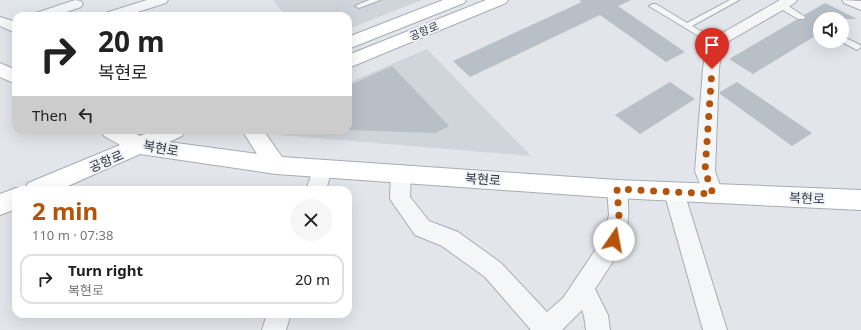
<!DOCTYPE html>
<html lang="en">
<head>
<meta charset="utf-8">
<style>
  :root { --surface:#fff; --page:#f6f6f6; --text:#222; --muted:#767676; --line:#e0e0e0; --accent:#b45309 }
  body { margin:0; font-family:"Noto Sans","Noto Sans KR",sans-serif; background:var(--page); color:var(--text); height:100vh; display:flex; flex-direction:column; font-size:15px; white-space:nowrap }
  * { box-sizing:border-box; margin:0 }
  p { font-size:13px; color:var(--muted) }
  .icon { flex:none; width:22px; height:22px; fill:none; stroke:currentColor; stroke-width:2; stroke-linecap:round; stroke-linejoin:round }
  .map { position:relative; flex:1; overflow:hidden }
  .sheet { position:absolute; left:12px; top:186px; width:340px; height:132px; display:flex; flex-direction:column; background:var(--surface); border-radius:12px; box-shadow:0 4px 16px #0002 }
  .sheet>* { flex:none }
  .top-card { position:absolute; left:12px; top:12px; width:340px; height:122px; border-radius:12px; box-shadow:0 4px 16px #0002; background:#fff; color:var(--text); overflow:hidden }
  .buttons { position:absolute; left:813px; top:12px; display:grid; gap:8px }
  .buttons a { display:grid; place-items:center; width:36px; height:36px; border-radius:50%; background:var(--surface); box-shadow:0 4px 16px #0002; font-size:20px }
  .pin { position:absolute; display:grid; place-items:center; width:34px; height:34px; color:#fff; margin:-41px -17px; border-radius:50% 50% 50% 0; rotate:-45deg; box-shadow:0 0 4px #0007 }
  .pin .icon { rotate:45deg }
  .me { position:absolute; width:44px; margin:-22px; rotate:12deg; stroke-linejoin:round; filter:drop-shadow(0 0 3px #0008) }
  .turn { display:flex; align-items:center; gap:14px; height:84px; padding:0 20px; font-size:18px }
  .turn .icon { width:52px; height:52px; stroke-width:2.5 }
  .turn b { display:block; font-size:28px; line-height:34px }
  .then { display:flex; align-items:center; height:38px; padding:0 20px; background:#0003; gap:8px; font-size:15px }
  .round { display:grid; place-items:center; flex:none; width:42px; height:42px; border-radius:21px; background:var(--page) }
  .overview { display:flex; align-items:center; justify-content:space-between; height:68px; padding:0 20px }
  h1 { font-size:24px; font-weight:700; line-height:30px; color:var(--accent) }
  ul { padding:0; list-style:none }
  li { display:flex; align-items:center; gap:12px; height:50px; margin:0 8px 6px; padding:0 12px; border:2px solid var(--line); border-radius:12px }
  li div { flex:1 }
  li b { display:block; font-size:15px }
  li em { font-style:normal }
  .map>svg:first-child { display:block }
  .built { fill:#d0d5dc }
  .building { fill:#b9bfc7 }
  .lines { fill:none; stroke-linecap:round; stroke-linejoin:round }
  .lane-casing { stroke:#a7acb4; stroke-width:2 }
  .street-casing { stroke:#a7acb4; stroke-width:2 }
  .secondary-casing { stroke:#a7acb4; stroke-width:2 }
  .lane { fill:#f5f6f8; fill-rule:evenodd }
  .street { fill:#f5f6f8; fill-rule:evenodd }
  .secondary { fill:#fff; fill-rule:evenodd }
  .route { stroke:#b45309; stroke-width:7; stroke-dasharray:0 12.6 }
  .labels { text-anchor:middle; stroke-width:4; stroke-linejoin:round; paint-order:stroke }
  .far-street-label { font-size:11px; fill:#2a3442; stroke:#f1f4f7 }
  .street-label { font-size:13px; fill:#2a3442; stroke:#f1f4f7 }
</style>
</head>
<body>
<div class="map">
<svg width="861" height="330" viewBox="0 0 861 330">
  <rect width="100%" height="100%" fill="#e2e5ea"/>
  <!-- built -->
  <g class="built">
    <path d="M273,0H422L348,29V16H285Z"/>
    <path d="M427,49L531,156L280,135L278,130H348V83Z"/>
  </g>
  <!-- building -->
  <g class="building">
    <path d="M579,0H631L618,6L685,52L666,62L600,15L470,77L453,61L582,2Z"/>
    <path d="M825,3L857,19H820V33L753,74L729,59L796,20H804L806,17L804,15Z"/>
    <path d="M392,66L449,126L435,133L348,130V86Z"/>
    <path d="M670,82L695,99L640,134L615,115Z"/>
    <path d="M737,82L812,133L792,146L720,94V92Z"/>
  </g>
  <g class="lines">
    <!-- lane casing -->
    <g class="lane-casing">
      <g id="lane">
        <path d="M369,0H380L359,8L355,6Z"/>
        <path d="M730,0H739L692,26L718,41L719,43L715,46L649,6L653,4H656L687,23Z"/>
        <path d="M778,3H784L805,17L804,19H798L778,7Z"/>
        <path d="M842,36L860,45L861,47L857,50L840,41H842Z"/>
      </g>
    </g>
    <!-- street casing -->
    <g class="street-casing">
      <g id="street">
        <path d="M75,0L81,1L83,4L81,7L55,16H34L36,13Z"/>
        <path d="M147,0H168L166,3L125,16H103L105,13Z"/>
        <path d="M780,0H797L795,3L722,45L719,69L715,171L723,194L720,200L713,202L706,200L695,171L703,69L707,43L710,40Z"/>
        <path d="M842,0L861,1V10L844,3Z"/>
        <path d="M0,17L16,22V33L0,26Z"/>
        <path d="M322,161L329,164L332,169L326,190H306L315,164Z"/>
        <path d="M401,165L408,167L411,173L410,197L429,221L458,232L501,263L547,312L563,298L604,237L609,215L607,189L610,183L617,181L624,183C627,190 628,197 628,204C631,239 613,261 595,289L608,315L610,330H586L584,316L582,310L562,330H531L485,277L442,246L415,235L390,199L391,173L394,167Z"/>
        <path d="M674,184L681,186L684,192L727,330H703L664,192L667,186Z"/>
        <path d="M267,314H291L286,330H262Z"/>
      </g>
    </g>
    <!-- secondary casing -->
    <g class="secondary-casing">
      <g id="secondary">
        <path d="M443,0H466L464,3L348,49V37Z"/>
        <path d="M486,0H508L506,3L348,68V55Z"/>
        <path d="M0,63L16,70V84L0,77Z"/>
        <path d="M101,130H129L140,136L155,130H185L182,136L169,142L257,154L242,130H263L282,157L617,180L861,190V210L617,198L276,174L140,154L59,190H25L28,183L120,145L104,136Z"/>
        <path d="M16,188L21,190H16V209L0,215V194Z"/>
      </g>
    </g>
    <!-- lane -->
    <use href="#lane" class="lane"/>
    <!-- street -->
    <use href="#street" class="street"/>
    <!-- secondary -->
    <use href="#secondary" class="secondary"/>
  </g>
  <g class="lines">
    <!-- route -->
    <path class="route" d="M614,240L619,215L617,189L713,194L705,171L712,69"/>
  </g>
  <g class="labels">
    <!-- far-street labels -->
    <g class="far-street-label">
      <text transform="translate(424 31) rotate(-22)" y="4">공항로</text>
    </g>
    <!-- street labels -->
    <g class="street-label">
      <text transform="translate(161 148) rotate(10)" y="5">복현로</text>
      <text transform="translate(106 161) rotate(-23)" y="5">공항로</text>
      <text transform="translate(483 179) rotate(4)" y="5">복현로</text>
      <text transform="translate(807 198) rotate(2)" y="5">복현로</text>
    </g>
  </g>
</svg>
<div class="buttons">
<a><svg class="icon" aria-label="sound" viewBox="0 0 24 24"><path d="M4 9h4l5-4v14l-5-4H4zM17 9q2 3 0 6"/></svg></a>
</div>
<div class="pin" style="left:712px;top:69px;background:#d93025"><svg class="icon" aria-label="arrive" viewBox="0 0 24 24"><path d="M6 21V4h12l-3 4 3 4H6"/></svg></div>
<svg class="me" style="left:614px;top:240px" viewBox="-20 -20 40 40"><circle r="19" fill="#fff"/><path d="M0-13L10 11 0 6-10 11z" fill="#b45309"/></svg>
<div class="top-card">
<div class="turn"><svg class="icon" aria-label="right" viewBox="0 0 24 24"><path d="M7 20v-9h11M14 6l5 5-5 5"/></svg><div><b>20 m</b>복현로</div></div>
<div class="then">Then<svg class="icon" aria-label="left" viewBox="0 0 24 24"><path d="M17 20v-9H6M10 6l-5 5 5 5"/></svg></div>
</div>
<section class="sheet">
<div class="overview"><div><h1>2 min</h1><p>110 m · 07:38</p></div><a class="round"><svg class="icon" aria-label="close" viewBox="0 0 24 24"><path d="M6 6l12 12M18 6L6 18"/></svg></a></div>
<ul>
<li><svg class="icon" aria-label="right" viewBox="0 0 24 24"><path d="M7 20v-9h11M14 6l5 5-5 5"/></svg><div><b>Turn right</b><p>복현로</p></div><em>20 m</em></li>
</ul>
</section>
</div>
</body>
</html>
